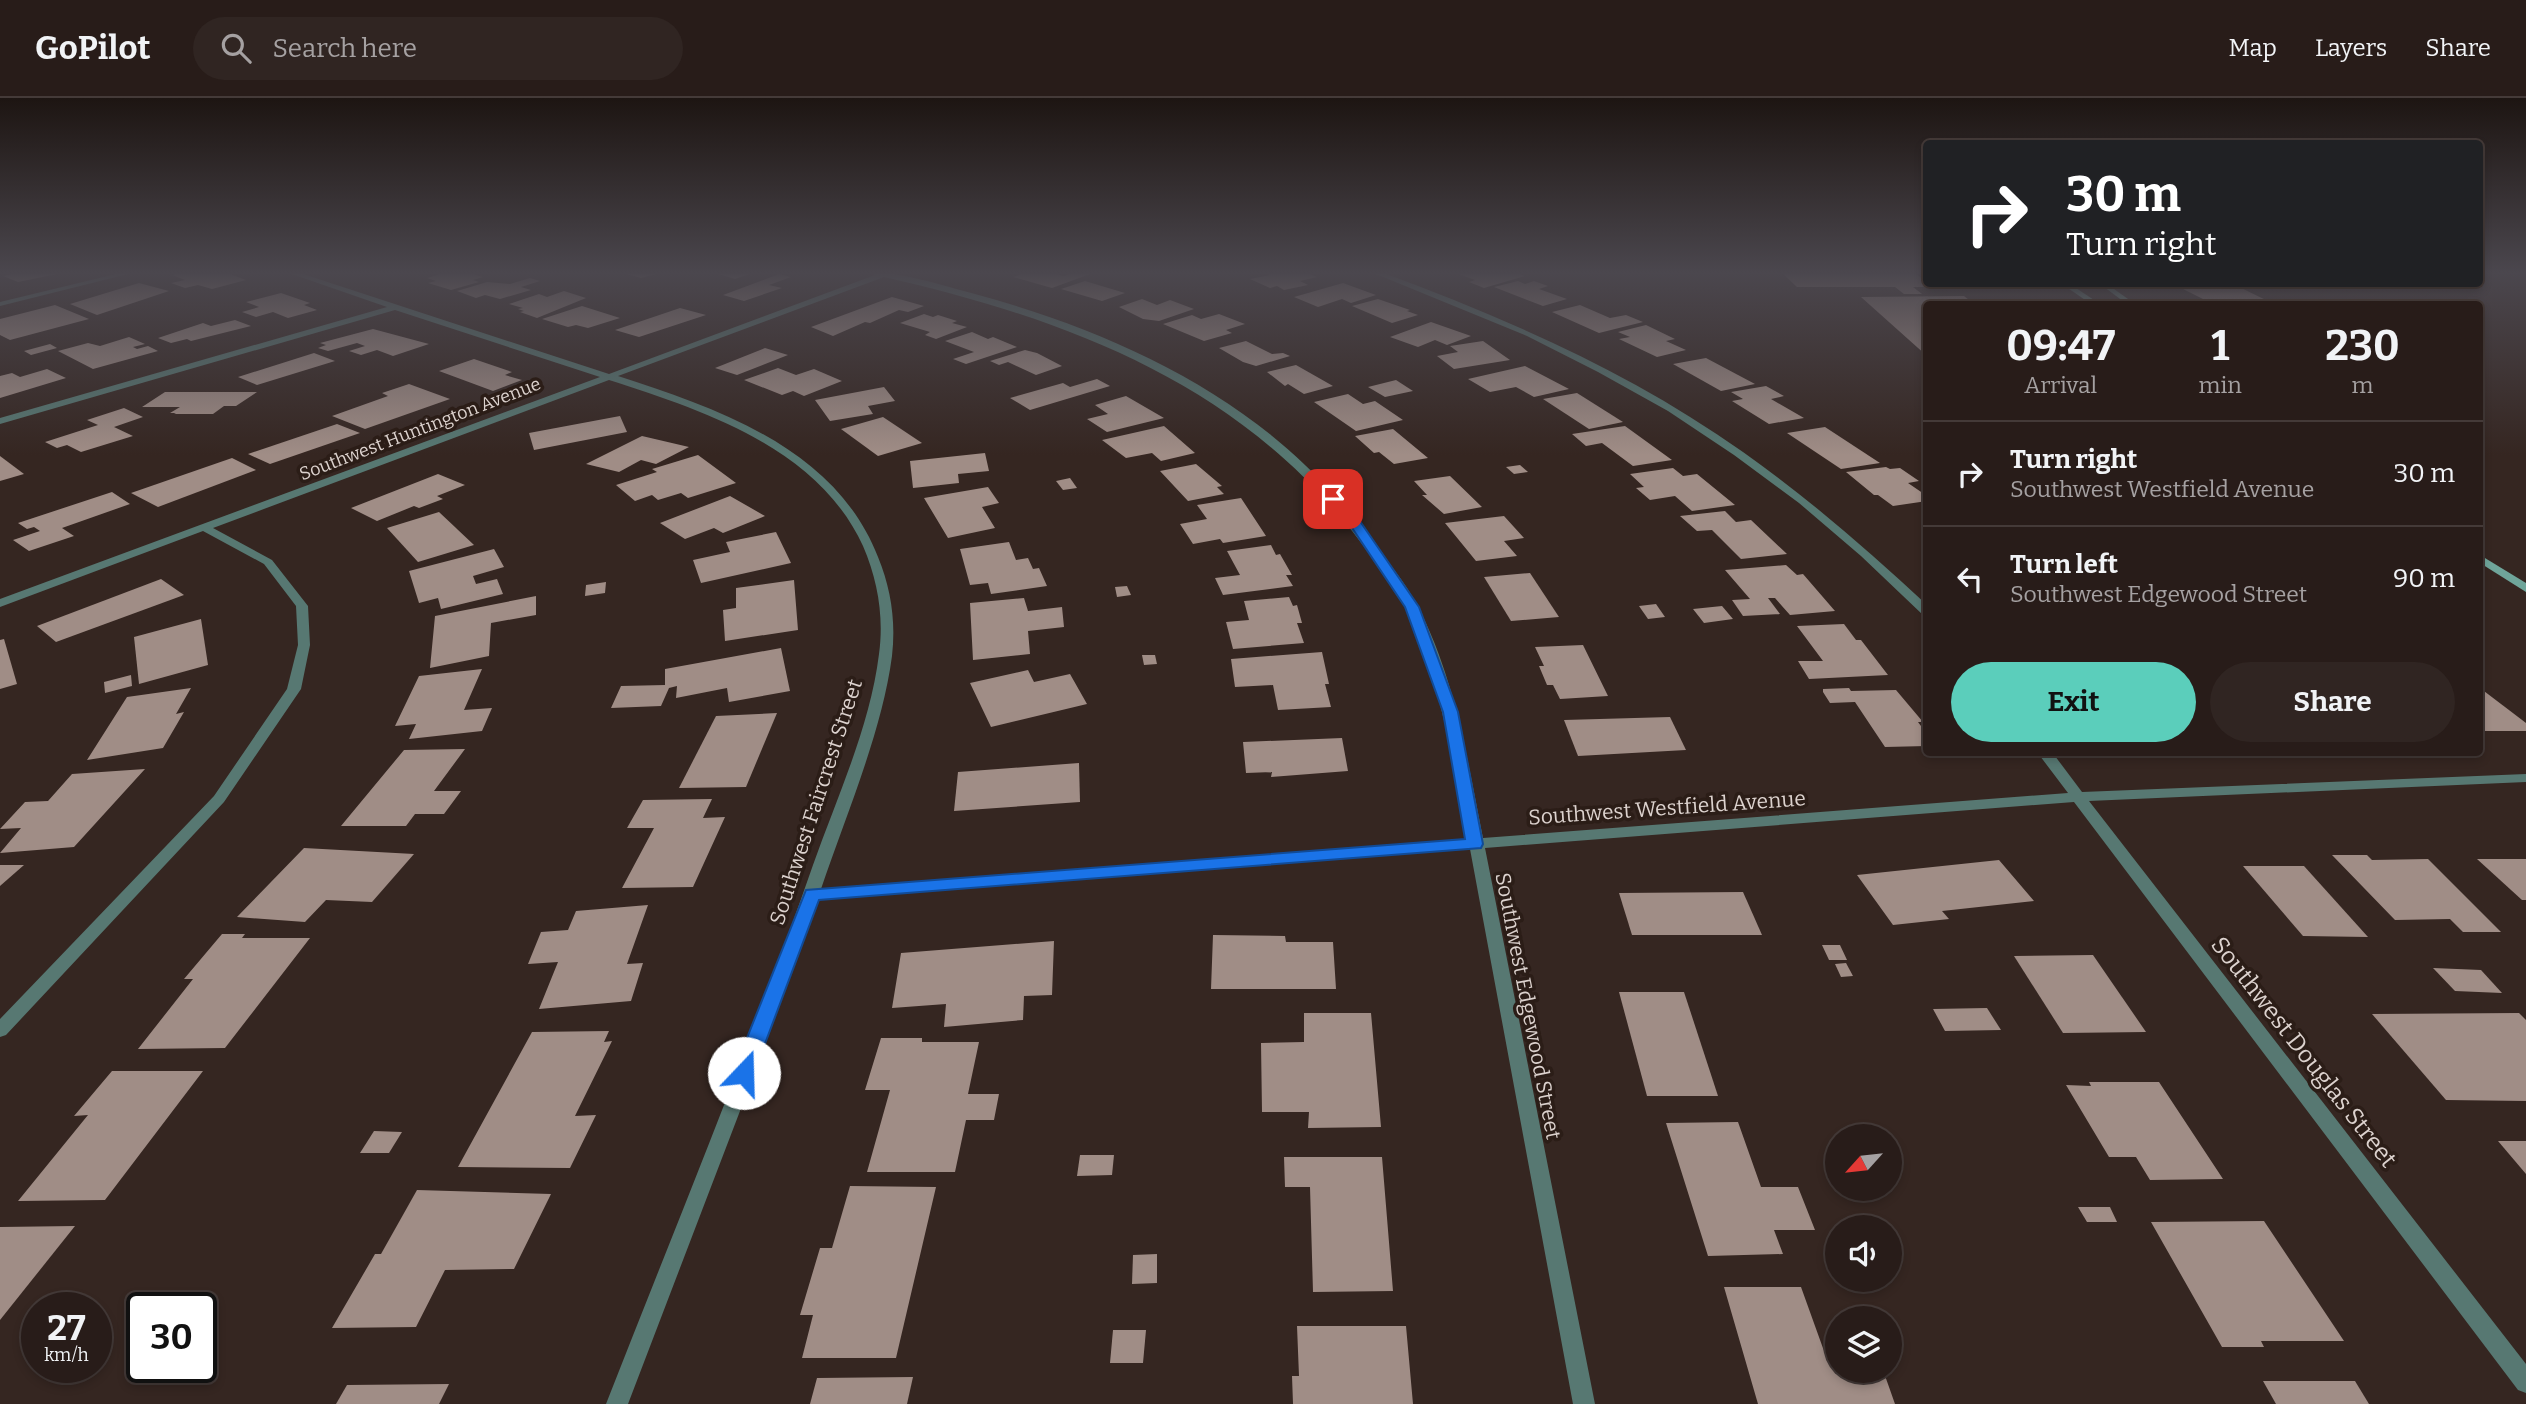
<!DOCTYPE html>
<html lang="en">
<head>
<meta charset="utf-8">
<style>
  :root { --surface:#281c19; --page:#302522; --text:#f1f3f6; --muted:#a5a1a2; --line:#443a38; --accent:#5bcebb }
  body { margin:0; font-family:Bitter,serif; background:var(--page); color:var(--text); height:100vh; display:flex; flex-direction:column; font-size:26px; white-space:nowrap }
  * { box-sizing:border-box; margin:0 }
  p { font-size:23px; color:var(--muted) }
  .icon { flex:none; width:38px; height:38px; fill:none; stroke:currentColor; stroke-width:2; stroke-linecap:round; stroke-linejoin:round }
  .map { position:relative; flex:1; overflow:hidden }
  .sheet { position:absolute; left:1923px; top:203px; width:560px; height:455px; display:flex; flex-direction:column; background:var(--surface); border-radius:7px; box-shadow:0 4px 10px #0003,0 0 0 2px var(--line) }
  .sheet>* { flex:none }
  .guide { position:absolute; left:1923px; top:42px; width:560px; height:147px; border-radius:7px; box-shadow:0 4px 10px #0003,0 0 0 2px var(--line); background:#202124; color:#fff; overflow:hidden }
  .needle { width:46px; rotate:243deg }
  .buttons { position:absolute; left:1825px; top:1026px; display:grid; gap:14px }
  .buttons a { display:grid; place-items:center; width:77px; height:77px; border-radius:50%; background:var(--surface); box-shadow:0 4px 10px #0003,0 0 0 2px var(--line); font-size:35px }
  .speed { position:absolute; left:21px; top:1194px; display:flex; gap:14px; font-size:35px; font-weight:700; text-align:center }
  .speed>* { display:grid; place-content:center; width:91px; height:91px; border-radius:50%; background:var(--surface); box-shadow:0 4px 10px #0003,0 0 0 2px var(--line); line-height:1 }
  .speed small { font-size:18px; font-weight:400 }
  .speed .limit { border:4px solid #111; border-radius:10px; background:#fff; color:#111 }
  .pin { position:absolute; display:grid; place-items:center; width:60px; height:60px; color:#fff; margin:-30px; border-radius:14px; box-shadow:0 4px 10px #0006 }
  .me { position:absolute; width:77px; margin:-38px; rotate:21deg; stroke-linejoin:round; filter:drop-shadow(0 0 5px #0008) }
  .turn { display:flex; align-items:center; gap:24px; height:147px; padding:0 28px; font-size:32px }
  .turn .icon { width:91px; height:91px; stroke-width:2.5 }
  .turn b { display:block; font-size:49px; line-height:60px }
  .eta { display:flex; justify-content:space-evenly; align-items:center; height:119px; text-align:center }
  .eta b { font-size:42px; font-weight:700; line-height:49px }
  .cta { display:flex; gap:14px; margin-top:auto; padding:14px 28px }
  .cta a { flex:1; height:80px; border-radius:42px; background:var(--accent); color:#111; font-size:28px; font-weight:700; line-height:80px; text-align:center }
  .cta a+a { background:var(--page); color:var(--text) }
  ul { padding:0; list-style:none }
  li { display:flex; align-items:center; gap:21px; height:105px; padding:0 28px; border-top:2px solid var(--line) }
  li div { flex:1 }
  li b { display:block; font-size:26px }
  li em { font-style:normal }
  header { display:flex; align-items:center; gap:42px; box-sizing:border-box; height:98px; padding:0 35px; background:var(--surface); border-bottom:2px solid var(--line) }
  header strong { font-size:33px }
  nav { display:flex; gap:38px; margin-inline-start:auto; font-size:24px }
  .search { width:490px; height:63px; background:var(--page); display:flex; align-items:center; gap:18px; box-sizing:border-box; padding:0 24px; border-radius:38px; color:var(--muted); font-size:26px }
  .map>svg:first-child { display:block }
  .building { fill:#a08d86 }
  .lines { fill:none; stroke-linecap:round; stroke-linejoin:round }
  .minor { fill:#577872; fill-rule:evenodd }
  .secondary { fill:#6fa59a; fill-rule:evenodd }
  .route { fill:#1a73e8; stroke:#114b97; stroke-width:2 }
  .labels { text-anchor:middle; stroke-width:7; stroke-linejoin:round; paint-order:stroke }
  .far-street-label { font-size:18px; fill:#dcd2ce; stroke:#2b1d17 }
  .street-label { font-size:21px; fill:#dcd2ce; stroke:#2b1d17 }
  .near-street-label { font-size:24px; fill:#dcd2ce; stroke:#2b1d17 }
</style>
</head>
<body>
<header>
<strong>GoPilot</strong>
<div class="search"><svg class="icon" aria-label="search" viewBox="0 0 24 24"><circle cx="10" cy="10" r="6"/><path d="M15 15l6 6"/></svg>Search here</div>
<nav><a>Map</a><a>Layers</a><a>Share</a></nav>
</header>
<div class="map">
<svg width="2526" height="1306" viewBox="0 0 2526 1306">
  <rect width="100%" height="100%" fill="#352621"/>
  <!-- building -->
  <g class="building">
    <path d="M21,174H62V175L18,184L3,178Z"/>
    <path d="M185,174H225L246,182L212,191L198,187L185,190L171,185L185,182L172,177Z"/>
    <path d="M447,174H466L483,179L473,182L479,184L451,192L428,185L436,183L427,180Z"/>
    <path d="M620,174H649L656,176L641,180Z"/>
    <path d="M712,174H755L735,181Z"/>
    <path d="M1027,174H1046L1064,178L1075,174L1090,176L1052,190L1013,179Z"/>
    <path d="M1264,174H1305L1317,179L1300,183L1308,187L1284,192L1277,188L1270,190L1250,181L1270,177Z"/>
    <path d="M1453,174H1513L1525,178L1484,190L1469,184L1475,182Z"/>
    <path d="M1781,174H1914L1932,189H1913L1922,196H1904L1895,189H1797Z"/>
    <path d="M779,176L791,179L769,187L782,190L744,203L723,197Z"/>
    <path d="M530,180L540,183L521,189L531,192L500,201L485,197L476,200L457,193L487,184L510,186Z"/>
    <path d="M1085,183L1125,195L1102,203L1061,191Z"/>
    <path d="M1518,183L1525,186L1534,183L1548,188L1539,191L1567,201L1543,208L1494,189Z"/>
    <path d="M139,185L169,193L97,217L70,206Z"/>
    <path d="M1343,185L1376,197L1351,205L1342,201L1318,209L1294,199Z"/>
    <path d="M2173,186H2233L2274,206H2193L2189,204L2207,203Z"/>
    <path d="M564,193L586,200L537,220L520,214L524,213L518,211L523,210L509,206L539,196L547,199Z"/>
    <path d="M281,195L310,205L304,207L317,212L288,220L273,214L256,219L242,214L259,209L246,204Z"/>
    <path d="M1964,198L1974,206H1927V258L1861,199Z"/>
    <path d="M892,199L924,208L908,214L899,212L870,225L865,224L833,238L811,229Z"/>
    <path d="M1142,201L1157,207L1170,202L1194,211L1159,223L1143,221L1119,209Z"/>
    <path d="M1378,201L1410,212L1407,213L1418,217L1392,225L1352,208Z"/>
    <path d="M55,207L89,221L10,242L0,237V221Z"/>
    <path d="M1580,207L1610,220L1626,217L1643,224L1599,235L1552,214Z"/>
    <path d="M582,208L620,220L588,230L576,227L568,229L542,221Z"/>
    <path d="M680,210L706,217L639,239L615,232Z"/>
    <path d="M924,216L933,219L938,217L957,223L952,225L967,229L936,241L925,237L930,234L900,225Z"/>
    <path d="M1219,216L1245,226L1226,232L1232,235L1204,243L1163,226L1192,217L1201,221Z"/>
    <path d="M235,222L251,228L191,243L187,241L171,245L158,240L203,225L211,228Z"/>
    <path d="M1431,224L1471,238L1447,247L1435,242L1418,249L1390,239Z"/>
    <path d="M1646,227L1675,241L1666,243L1686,252L1657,259L1619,241L1630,239L1618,234Z"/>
    <path d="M373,231L429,246L393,258L377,252L361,257L349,253L365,248L357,245L328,253L318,250L326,247L320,245Z"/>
    <path d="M972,234L988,241L993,239L1017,249L966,266L953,261L974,254L945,243Z"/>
    <path d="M129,239L145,246L133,249L137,251L148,248L158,253L93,271L58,253L88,245L100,248Z"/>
    <path d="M1246,243L1272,256L1283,255L1290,258L1256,268L1243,264L1219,250Z"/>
    <path d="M1483,243L1510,262L1454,271L1437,258L1458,254L1450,248Z"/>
    <path d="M50,246L57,250L31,257L24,253Z"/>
    <path d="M765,250L788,257L737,277L715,270Z"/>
    <path d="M1025,252L1037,255L1062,268L1036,277L1008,264L999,267L990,263Z"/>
    <path d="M314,255L335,263L257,287L238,279Z"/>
    <path d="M1706,260L1755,286L1721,293L1673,266Z"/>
    <path d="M474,261L512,274L505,277L522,282L493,293L439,273Z"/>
    <path d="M1296,267L1333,288L1304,296L1288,286L1285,288L1267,274Z"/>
    <path d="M1525,268L1569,291L1534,299L1516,289L1490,294L1468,281Z"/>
    <path d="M778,270L796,277L814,271L842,283L804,298L793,293L782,297L744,282Z"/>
    <path d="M47,271L66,280L0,300V278L12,275L20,279Z"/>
    <path d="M1097,281L1110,288L1030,312L1010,300L1063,285L1070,289Z"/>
    <path d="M1396,282L1413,293L1385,299L1368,289Z"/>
    <path d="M409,286L450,301L365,331L332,318L388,298L382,295Z"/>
    <path d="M1766,288L1784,298L1771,301L1804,320L1769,326L1732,303L1743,301L1731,294Z"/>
    <path d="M884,289L895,303L868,308L873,316L830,323L815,302Z"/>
    <path d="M165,294H257L236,308H224L213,316H174L176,315H170L180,309H142Z"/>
    <path d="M1577,295L1623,324L1589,331L1543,301Z"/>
    <path d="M1348,296L1363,306L1375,303L1403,322L1356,333L1314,304Z"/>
    <path d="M1126,298L1164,320L1107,334L1087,321L1108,316L1095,307Z"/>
    <path d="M124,310L143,319L114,329L133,338L81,354L67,347L57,350L45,344L98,327L87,322Z"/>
    <path d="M620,318L627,334L534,352L529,335Z"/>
    <path d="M883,319L922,345L878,358L841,331Z"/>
    <path d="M337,326L360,335L270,366L248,356Z"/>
    <path d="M1164,328L1195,355L1161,363L1152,355L1126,360L1102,342Z"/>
    <path d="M1625,328L1672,362L1633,368L1602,345L1586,348L1572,336Z"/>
    <path d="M1825,329L1880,365L1841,371L1787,335Z"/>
    <path d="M1393,331L1428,360L1394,366L1379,354L1374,355L1355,338Z"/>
    <path d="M642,338L689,349L656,366L641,362L619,374L586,366Z"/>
    <path d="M985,355L989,373L958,376L959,385L913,390L910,363Z"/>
    <path d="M698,357L736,385L688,400L681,395L658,402L652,397L635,403L616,387L657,374L652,371Z"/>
    <path d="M0,358L24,376L0,383Z"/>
    <path d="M232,360L256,372L158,409L131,395Z"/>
    <path d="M1196,366L1222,388L1217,389L1224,396L1188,403L1160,373Z"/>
    <path d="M1520,367L1528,374L1514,376L1506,369Z"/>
    <path d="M1886,369L1890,371L1900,370L1919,383L1908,385L1927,398V403L1893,408L1878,397H1874L1846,374Z"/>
    <path d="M1673,370L1683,378L1697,376L1735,407L1692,413L1675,398L1650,402L1636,390L1644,389L1630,376Z"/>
    <path d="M438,376L465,387L437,398L443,401L419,410L414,408L377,423L351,410Z"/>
    <path d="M1450,378L1482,409L1444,416L1422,397H1427L1414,383Z"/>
    <path d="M1070,380L1077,390L1063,392L1056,383Z"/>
    <path d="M988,389L999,405L982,409L995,430L948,440L924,400Z"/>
    <path d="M112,394L130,406L62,430L74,438L29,453L13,442L40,433L34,429L27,431L18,425Z"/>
    <path d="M730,398L765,418L723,435L714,430L685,441L660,425Z"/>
    <path d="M1241,400L1266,438L1223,445L1220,441L1193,446L1180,426L1207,421L1197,407Z"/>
    <path d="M1725,413L1736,424L1751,422L1787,456L1741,461L1712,432L1697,433L1680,418Z"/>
    <path d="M439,414L474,447L418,464L387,430Z"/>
    <path d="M1504,418L1524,440L1504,443L1517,458L1476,463L1445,425Z"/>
    <path d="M776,434L791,465L701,485L693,462L730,454L726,444Z"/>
    <path d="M1009,444L1016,462L1028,460L1033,471L1039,470L1047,488L991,496L988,485L970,487L960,451Z"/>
    <path d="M1271,447L1276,457L1280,456L1292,477H1286L1293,488L1223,497L1215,480L1240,477L1227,453Z"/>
    <path d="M494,451L504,469L473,478L476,486L497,481L503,496L441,511L438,500L419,505L409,473Z"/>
    <path d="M1786,467L1797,477L1803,476L1835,513L1790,517L1775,500H1768L1780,516L1743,518L1732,502L1750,501L1725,472Z"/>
    <path d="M1530,475L1559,519L1511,523L1484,479Z"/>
    <path d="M161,481L184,497L56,544L37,528Z"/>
    <path d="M794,482L798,532L725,543L723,512L736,510V490Z"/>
    <path d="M606,484L605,495L585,498L586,487Z"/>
    <path d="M1127,488L1131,497L1117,499L1115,489Z"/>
    <path d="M536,498V517L491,525L489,558L430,570L435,518Z"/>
    <path d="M1289,499L1293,508L1297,507L1302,525H1297L1304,545L1233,551L1226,524L1249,522L1244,503Z"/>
    <path d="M1024,500L1028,513L1062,509L1064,529L1028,533L1030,556L973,562L970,505Z"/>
    <path d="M1656,506L1665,519L1648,521L1639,508Z"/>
    <path d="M1722,508L1733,521L1704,525L1693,511Z"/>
    <path d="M201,521L208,567L139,586L134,539Z"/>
    <path d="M1844,526L1856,542H1861L1888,577L1809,581L1798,563H1823L1797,528Z"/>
    <path d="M4,541L17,586L0,591V542Z"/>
    <path d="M1583,547L1608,598L1560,601L1553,587H1547L1539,568H1544L1535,549Z"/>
    <path d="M781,550L790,593L729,604L727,590L676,600L677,588L669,590L661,608L611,610L621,588L665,587V571Z"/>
    <path d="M1322,554L1329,586H1325L1331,609L1278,612L1273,587L1235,589L1231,561Z"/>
    <path d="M1142,557H1155L1157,566L1144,567Z"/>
    <path d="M482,571L464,612L492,610L482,633L409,641L416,626L395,628L419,578Z"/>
    <path d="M1028,572L1034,584L1070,576L1087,606L991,629L970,585Z"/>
    <path d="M131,577L132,588L105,595L104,584Z"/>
    <path d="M191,590L176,616L184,614L163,650L87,662L127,599Z"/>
    <path d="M1849,590L1851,593L1896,592L1923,624H1918L1927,636V648L1885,649L1855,604L1830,605L1823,594V591Z"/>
    <path d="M2480,590L2526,625V633H2480Z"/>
    <path d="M777,615L746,689L679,690L716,618Z"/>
    <path d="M1670,619L1686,652L1578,658L1564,622Z"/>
    <path d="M1342,640L1348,673L1271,679L1272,674L1246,675L1243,644Z"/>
    <path d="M465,651L434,693H461L444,716H415L406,728H341L404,652Z"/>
    <path d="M1079,665L1080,704L954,713L958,674Z"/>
    <path d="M145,671L74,749L0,755L21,730L0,731L25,704L48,703L72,676Z"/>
    <path d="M712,701L703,720L725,719L693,789L622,790L654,730H627L643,702Z"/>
    <path d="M304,750L414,756L372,804L326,802L305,824L237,819Z"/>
    <path d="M2332,757H2367L2372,762L2428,761L2501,834H2463L2450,821L2395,822Z"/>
    <path d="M2477,761H2526V802H2522Z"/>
    <path d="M1999,762L2034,803L1942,813L1949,821L1893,827L1857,777Z"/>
    <path d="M0,767H24L0,788Z"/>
    <path d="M2243,768H2304L2368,839L2303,838Z"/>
    <path d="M1743,794L1762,837H1632L1619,795Z"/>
    <path d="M648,807L627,866L643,865L631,903L539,911L558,864L528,866L541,834L568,832L576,813Z"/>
    <path d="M222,836H245L242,840H310L225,950L138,951L193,881H184Z"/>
    <path d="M1213,837L1285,838L1286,844H1333L1336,891H1211Z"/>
    <path d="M1054,843L1052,897L1024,898L1023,922L944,929L946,906L892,910L901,855Z"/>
    <path d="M1822,847H1840L1847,862H1829Z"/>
    <path d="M2093,857L2146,934L2063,935L2014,858Z"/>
    <path d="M1846,865L1853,878L1841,879L1835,866Z"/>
    <path d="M2433,870L2481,872L2502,895L2455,893Z"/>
    <path d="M1619,894H1684L1718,998H1647Z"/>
    <path d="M1987,910L2001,932L1945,933L1933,911Z"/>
    <path d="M1304,915H1371L1381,1029L1308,1030L1309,1014H1262L1261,945L1304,944Z"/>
    <path d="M2519,915L2526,922V1003L2446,1002L2372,916Z"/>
    <path d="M609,933L604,944L612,943L575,1018L596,1017L570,1070L458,1069L532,934Z"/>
    <path d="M881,940H922V944H979L968,996H999L994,1022H966L955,1074H867L890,992H865Z"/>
    <path d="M112,973H203L105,1102L18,1103L88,1017L74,1018Z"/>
    <path d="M2089,984H2159L2223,1081L2150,1082L2136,1059H2109L2066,987L2091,988Z"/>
    <path d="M1738,1024L1761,1089H1798L1815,1132H1774L1783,1156L1708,1158L1666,1025Z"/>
    <path d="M374,1033L402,1034L389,1055H360Z"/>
    <path d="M2498,1043H2526V1076Z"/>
    <path d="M1080,1057H1114L1112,1077L1077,1078Z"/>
    <path d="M1284,1059H1382L1393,1193L1313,1194L1310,1089H1285Z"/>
    <path d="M850,1088L936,1089L896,1260H802L813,1217H800L820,1150H832Z"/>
    <path d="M417,1092L551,1096L514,1171L445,1172L416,1229L332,1230L375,1156H381Z"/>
    <path d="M2078,1109H2110L2117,1124H2087Z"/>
    <path d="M2264,1123L2344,1243H2261L2264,1249H2222L2151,1124Z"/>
    <path d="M75,1128L0,1222V1129Z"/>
    <path d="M1157,1156V1185L1132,1186L1133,1157Z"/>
    <path d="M1724,1189H1801L1824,1253H1838V1272H1883L1895,1306H1758Z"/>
    <path d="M1297,1228H1406L1413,1306H1293L1292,1278H1299Z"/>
    <path d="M1113,1232H1146L1143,1265H1110Z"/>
    <path d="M913,1279L907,1306H810L817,1280Z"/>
    <path d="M2263,1283H2355L2369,1306H2276Z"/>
    <path d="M449,1286L439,1306H336L347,1287Z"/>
  </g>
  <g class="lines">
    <!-- minor -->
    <g class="minor">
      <path d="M124,174H136L0,208V204Z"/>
      <path d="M286,174H297L609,276L875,177L867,174C902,174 941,187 975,196C1093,228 1216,281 1305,367C1330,390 1351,416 1371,442C1387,463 1405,484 1417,507C1455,579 1467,661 1483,740L2068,695L2037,654H2052L2082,694L2526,676V684L2089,703L2526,1266V1295L2518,1292L2074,704L1485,750L1595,1306H1573L1470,751L817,802L740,1013L628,1306H606C676,1127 750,949 813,767C837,699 870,629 879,556C884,519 878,483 863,448C818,350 705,313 609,282L213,430L272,462L308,508L310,547L301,591L224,704L6,937L0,939V921L214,698L287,591L298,547L296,508L264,466L203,433L0,509V501L600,279L395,212L0,326V320L387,209ZM884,179C1068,221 1241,286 1359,442C1376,464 1395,486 1407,512C1441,585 1453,663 1468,741L821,791C846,717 882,634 892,558C896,523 891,491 878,459C836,351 720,311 618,278Z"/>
      <path d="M1371,174H1381C1508,221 1632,275 1743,354C1808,400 1868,452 1927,507V518L1923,517L1861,458L1799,405L1734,357L1668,313L1598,274L1527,238Z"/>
    </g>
    <!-- secondary -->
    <g class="secondary">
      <path d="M2062,186H2070L2100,206H2091Z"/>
      <path d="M2100,186H2107L2135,206H2127Z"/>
      <path d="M2480,457L2526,485V494L2480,465Z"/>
    </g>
  </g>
  <!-- sky -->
  <linearGradient id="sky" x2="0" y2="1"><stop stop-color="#1d1512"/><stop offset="0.49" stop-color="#4b474e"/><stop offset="1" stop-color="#4b474e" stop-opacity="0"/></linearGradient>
  <rect width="2526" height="357" fill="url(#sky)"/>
  <!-- route -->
  <path class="route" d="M1333,397L1355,416L1419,509L1458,614L1483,746L1481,750L819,802L754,975L751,981L744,983L736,981L733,975L806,792L1465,741L1443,614L1405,509L1346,421L1327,401Z"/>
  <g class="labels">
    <!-- far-street labels -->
    <g class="far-street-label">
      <text transform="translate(420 331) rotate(-21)" y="6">Southwest Huntington Avenue</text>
    </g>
    <!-- street labels -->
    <g class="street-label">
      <text transform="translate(816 704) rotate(-72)" y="7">Southwest Faircrest Street</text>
      <text transform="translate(1667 710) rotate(-4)" y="7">Southwest Westfield Avenue</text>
      <text transform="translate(1528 908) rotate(79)" y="7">Southwest Edgewood Street</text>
    </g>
    <!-- near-street labels -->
    <g class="near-street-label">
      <text transform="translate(2304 954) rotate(52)" y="8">Southwest Douglas Street</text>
    </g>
  </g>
</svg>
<div class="buttons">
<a><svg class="needle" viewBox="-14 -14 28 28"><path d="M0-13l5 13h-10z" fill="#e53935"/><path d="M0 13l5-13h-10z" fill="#a5a1a2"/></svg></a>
<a><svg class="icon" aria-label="sound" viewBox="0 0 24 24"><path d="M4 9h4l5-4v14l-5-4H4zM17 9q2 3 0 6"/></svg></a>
<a><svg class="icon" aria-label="layers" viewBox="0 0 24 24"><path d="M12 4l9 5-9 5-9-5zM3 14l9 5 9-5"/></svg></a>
</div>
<div class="speed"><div>27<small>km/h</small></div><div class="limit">30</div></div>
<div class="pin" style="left:1333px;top:401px;background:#d93025"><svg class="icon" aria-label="arrive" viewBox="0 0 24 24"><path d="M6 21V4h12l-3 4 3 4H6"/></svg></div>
<svg class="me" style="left:744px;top:975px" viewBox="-20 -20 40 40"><circle r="19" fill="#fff"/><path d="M0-13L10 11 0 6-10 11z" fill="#1a73e8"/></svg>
<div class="guide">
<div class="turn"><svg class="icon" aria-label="right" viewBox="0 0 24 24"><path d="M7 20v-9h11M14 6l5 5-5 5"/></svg><div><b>30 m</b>Turn right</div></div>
</div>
<section class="sheet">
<div class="eta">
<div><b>09:47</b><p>Arrival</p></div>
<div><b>1</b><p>min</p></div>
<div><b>230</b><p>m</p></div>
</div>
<ul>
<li><svg class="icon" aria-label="right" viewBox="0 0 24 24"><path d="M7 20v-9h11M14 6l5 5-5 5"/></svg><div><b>Turn right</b><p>Southwest Westfield Avenue</p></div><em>30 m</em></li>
<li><svg class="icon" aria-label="left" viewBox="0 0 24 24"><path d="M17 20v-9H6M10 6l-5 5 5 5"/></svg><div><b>Turn left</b><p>Southwest Edgewood Street</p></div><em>90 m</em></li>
</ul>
<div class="cta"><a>Exit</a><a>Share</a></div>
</section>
</div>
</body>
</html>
